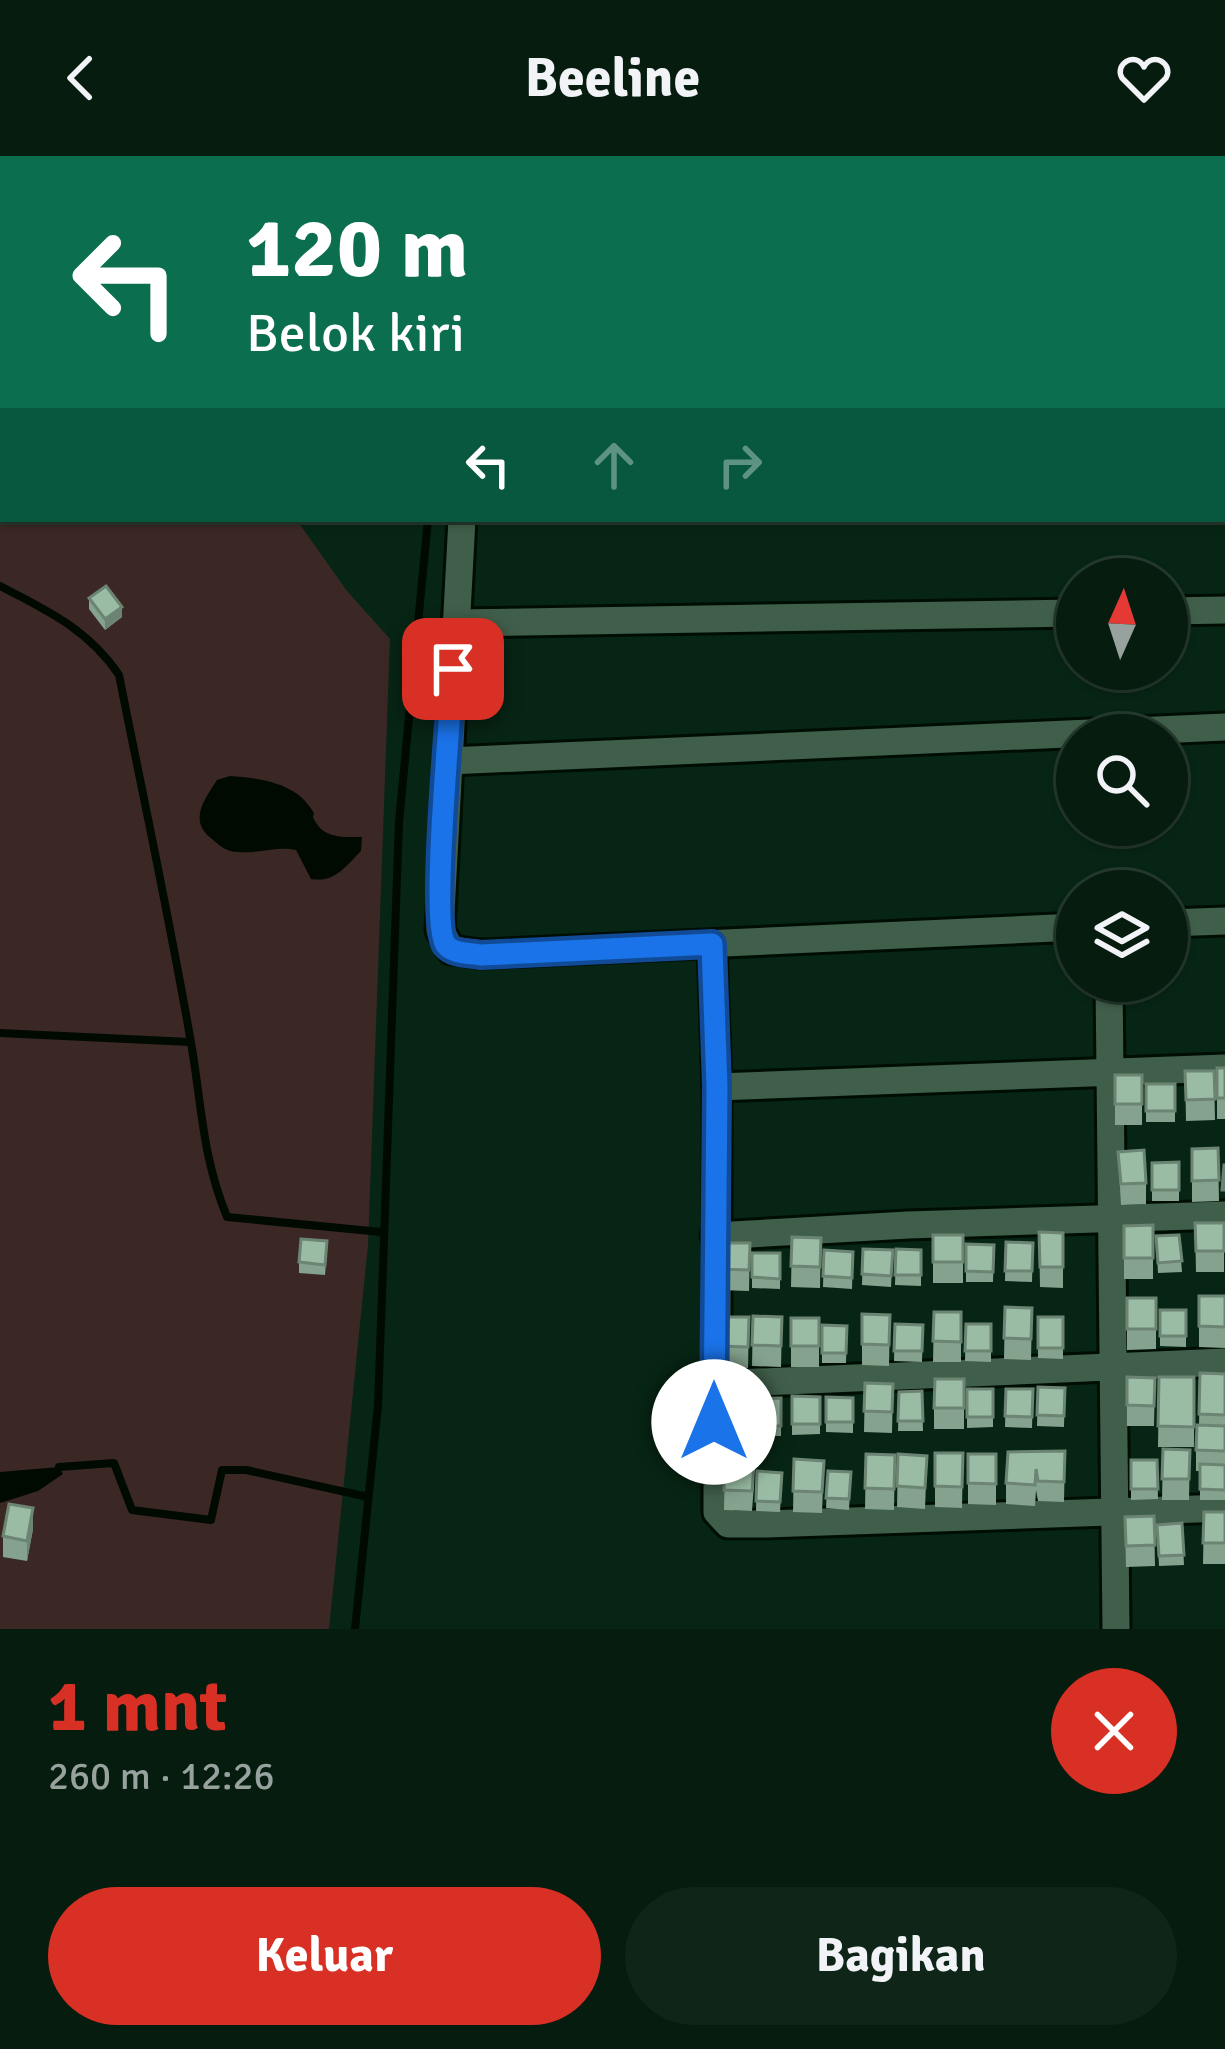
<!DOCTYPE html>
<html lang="id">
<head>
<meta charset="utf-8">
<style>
  :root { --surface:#051c0f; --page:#0e2518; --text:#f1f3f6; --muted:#97a19e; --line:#263a2f; --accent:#d93025 }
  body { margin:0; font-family:Signika,sans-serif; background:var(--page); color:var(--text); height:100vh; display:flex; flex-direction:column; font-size:45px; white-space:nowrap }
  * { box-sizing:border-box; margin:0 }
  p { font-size:39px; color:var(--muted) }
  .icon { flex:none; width:66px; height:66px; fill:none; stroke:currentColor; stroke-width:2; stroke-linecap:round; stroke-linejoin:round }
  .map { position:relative; height:1473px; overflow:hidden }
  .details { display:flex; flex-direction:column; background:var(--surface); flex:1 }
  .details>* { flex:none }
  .top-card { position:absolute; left:0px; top:0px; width:1227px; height:366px; box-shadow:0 3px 9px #0004,0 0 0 3px var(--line); background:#0b6e4f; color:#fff; overflow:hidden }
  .needle { width:78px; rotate:3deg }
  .controls { position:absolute; left:1056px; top:402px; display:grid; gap:24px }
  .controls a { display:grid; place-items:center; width:132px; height:132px; border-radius:50%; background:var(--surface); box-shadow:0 3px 9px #0004,0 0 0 3px var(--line); font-size:60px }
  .pin { position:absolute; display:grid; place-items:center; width:102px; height:102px; color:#fff; margin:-51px; border-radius:24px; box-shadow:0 6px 18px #0006 }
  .me { position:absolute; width:132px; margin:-66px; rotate:0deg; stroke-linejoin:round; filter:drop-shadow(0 0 9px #0008) }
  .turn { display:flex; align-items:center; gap:42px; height:252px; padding:0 48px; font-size:54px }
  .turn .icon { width:156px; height:156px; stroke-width:2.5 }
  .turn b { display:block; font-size:84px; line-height:102px }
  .lanes { display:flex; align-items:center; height:114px; padding:0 48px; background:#0003; justify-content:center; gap:60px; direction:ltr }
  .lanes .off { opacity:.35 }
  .round { display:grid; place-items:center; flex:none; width:126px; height:126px; border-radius:63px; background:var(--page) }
  .headline { display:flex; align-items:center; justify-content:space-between; height:204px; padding:0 48px }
  h1 { font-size:72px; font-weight:700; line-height:90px; color:var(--accent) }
  .primary-button { display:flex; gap:24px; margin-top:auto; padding:24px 48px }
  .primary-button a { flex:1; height:138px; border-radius:72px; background:var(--accent); color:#fff; font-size:48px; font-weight:700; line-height:138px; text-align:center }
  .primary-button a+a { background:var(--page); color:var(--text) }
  header { display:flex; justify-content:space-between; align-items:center; height:156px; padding:0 48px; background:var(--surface); font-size:54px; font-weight:700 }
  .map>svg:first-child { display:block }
  .green { fill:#3b2825 }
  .water { fill:#000a01 }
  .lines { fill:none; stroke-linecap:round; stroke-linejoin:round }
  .stream { stroke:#000a01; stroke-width:8 }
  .minor-casing { stroke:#000d03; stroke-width:33 }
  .minor { stroke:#405f4a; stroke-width:27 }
  .wall { fill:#84a28d }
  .shaded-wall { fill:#6c8473 }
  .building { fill:#9abca4; stroke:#6c8473; stroke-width:3 }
  .route-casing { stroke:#114b97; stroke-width:30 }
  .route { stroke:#1a73e8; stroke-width:21 }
</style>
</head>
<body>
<header><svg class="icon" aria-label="back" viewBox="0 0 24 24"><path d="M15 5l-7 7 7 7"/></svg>Beeline<svg class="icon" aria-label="heart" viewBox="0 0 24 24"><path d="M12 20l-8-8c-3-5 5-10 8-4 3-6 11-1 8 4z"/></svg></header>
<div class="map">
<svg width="1225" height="1473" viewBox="0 0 1225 1473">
  <rect width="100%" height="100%" fill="#072514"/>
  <!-- green -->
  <path class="green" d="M0,200L3,363H296L347,435L390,483L368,1089L329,1473H0Z"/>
  <!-- water -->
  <g class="water">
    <path d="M230,620C257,622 293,626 310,651C320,665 307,653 317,668C326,683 348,681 362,681L361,695C345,711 335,727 311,723L296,694C277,690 258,698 238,696C227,696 220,690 212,683C188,665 204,644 217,624Z"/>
    <path d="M59,1311L63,1318L38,1335L0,1347V1316Z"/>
  </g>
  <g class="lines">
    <!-- stream -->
    <g class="stream">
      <path d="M501,3L502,0"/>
      <path d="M0,176L3,177"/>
      <path d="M0,430C47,454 89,474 119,519C143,640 169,760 190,881C202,947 201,997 227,1061L381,1076"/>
      <path d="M0,877L190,886"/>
      <path d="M59,1311L114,1307L132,1354L211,1364L222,1314H246L368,1341"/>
      <path d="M355,1473L378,1249L399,666L428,363"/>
    </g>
    <!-- minor casing -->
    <g class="minor-casing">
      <g id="minor">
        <path d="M1170,0L1225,3"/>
        <path d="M78,3V0"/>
        <path d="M276,3V0"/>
        <path d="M480,3V0"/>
        <path d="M1224,157H1225"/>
        <path d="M1224,283H1225"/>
        <path d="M462,363L440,774L451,794L481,798L1077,771"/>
        <path d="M1167,455L1225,454"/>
        <path d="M456,467L1077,457"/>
        <path d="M448,605L1225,571"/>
        <path d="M1167,767L1225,765"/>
        <path d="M712,788L717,931V1356L728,1368H766L1225,1352"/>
        <path d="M1109,825L1116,1473"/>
        <path d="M717,931L1225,912"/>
        <path d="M715,1080L908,1069L1225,1059"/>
        <path d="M714,1228L1225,1206"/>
      </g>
    </g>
    <!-- minor -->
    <use href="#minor" class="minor"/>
  </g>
  <!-- wall -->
  <g class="wall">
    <rect x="301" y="0" width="55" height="3"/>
    <path d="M365,0H454V3H364Z"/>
    <path d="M89,442L122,461L105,474L89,453Z"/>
    <rect x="1217" y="912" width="8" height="51"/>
    <path d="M1185,915H1214L1215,964L1186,965Z"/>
    <rect x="1115" y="919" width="27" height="50"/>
    <rect x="1146" y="928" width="29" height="38"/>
    <path d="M1218,992L1219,1045L1192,1046V993Z"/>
    <path d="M1118,996L1146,1027V1048L1121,1049Z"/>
    <path d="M1179,1006V1045H1152V1007Z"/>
    <path d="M1195,1067H1224V1116H1196Z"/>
    <path d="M1153,1069V1123H1124V1070Z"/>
    <path d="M1039,1076L1063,1077V1132L1040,1131Z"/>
    <rect x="933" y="1079" width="30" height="48"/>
    <path d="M1179,1079L1182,1116L1158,1117L1156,1080Z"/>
    <path d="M792,1081L821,1082L820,1132L791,1131Z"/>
    <path d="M1006,1086L1033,1087L1032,1126L1005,1125Z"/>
    <path d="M720,1087H750L749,1135L719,1134Z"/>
    <path d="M966,1088L994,1089L993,1126H966Z"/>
    <path d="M863,1093L893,1094L891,1131L862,1129Z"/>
    <path d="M896,1093L921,1094V1130L895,1129Z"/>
    <path d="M824,1094L853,1096L852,1133L823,1131Z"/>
    <path d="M327,1096L325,1119L299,1117V1106Z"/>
    <path d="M752,1097H780V1133L752,1132Z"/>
    <path d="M1199,1140H1225V1192L1199,1191Z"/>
    <path d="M1127,1142H1156V1193L1127,1194Z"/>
    <path d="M1005,1151L1032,1152L1031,1204L1004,1203Z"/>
    <path d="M1160,1154H1186V1191L1160,1190Z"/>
    <path d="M934,1156H961V1206H933Z"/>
    <path d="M862,1158L890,1159L889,1210L862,1209Z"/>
    <path d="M753,1160L782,1161L781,1211L752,1210Z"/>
    <path d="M720,1161H749L748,1212L719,1211Z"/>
    <path d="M1038,1161H1063V1203L1038,1202Z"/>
    <rect x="791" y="1162" width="28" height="49"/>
    <path d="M895,1168L923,1169L922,1206L894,1205Z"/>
    <path d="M966,1168H991V1206L965,1205Z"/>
    <path d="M822,1169L847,1170L846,1207H822Z"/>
    <path d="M1200,1217L1225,1218V1344H1200V1315H1196V1294L1199,1270Z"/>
    <path d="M1127,1221L1155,1222L1154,1270H1127Z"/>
    <path d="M1159,1221H1194V1291H1158Z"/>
    <path d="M964,1223V1273H934V1252Z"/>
    <path d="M865,1227L893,1228L892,1277L864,1276Z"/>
    <path d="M1038,1231L1065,1232L1064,1271L1037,1270Z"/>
    <path d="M967,1233H993V1271L967,1272Z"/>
    <path d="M1006,1233H1033L1032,1272L1005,1271Z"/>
    <path d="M922,1235L923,1275H898L899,1236Z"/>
    <path d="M792,1240L820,1241V1278L792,1279Z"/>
    <path d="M826,1241L853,1242V1277L826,1276Z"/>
    <path d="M781,1242V1280L722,1279L723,1243Z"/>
    <path d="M1163,1293L1190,1294L1189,1344H1162Z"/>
    <path d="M1065,1295L1064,1346L1038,1345L1036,1334L1035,1350L1006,1348V1327Z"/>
    <path d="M935,1297H963L962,1352L935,1351Z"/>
    <path d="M866,1298L895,1299L894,1354L865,1353Z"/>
    <path d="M898,1298L927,1300L925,1353L897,1351Z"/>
    <path d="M968,1298H996V1349L968,1348Z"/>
    <path d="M794,1303L824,1305L822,1357L793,1356Z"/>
    <path d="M1131,1304H1157L1158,1343L1131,1344Z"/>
    <path d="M725,1306L754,1328L752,1355L724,1354Z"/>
    <path d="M757,1315L782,1317L780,1356L756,1355Z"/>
    <path d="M828,1315L851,1316L849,1354L826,1352Z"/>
    <path d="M1204,1356H1225V1408H1203Z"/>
    <path d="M1154,1360L1155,1410L1126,1411L1125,1361Z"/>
    <path d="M1182,1367L1184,1409L1159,1410L1157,1369Z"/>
    <path d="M33,1373L27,1405L3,1401V1380Z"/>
  </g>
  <!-- shaded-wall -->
  <g class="shaded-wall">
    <path d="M122,451V461L105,474V463Z"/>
    <path d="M33,1352V1373L27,1405V1385Z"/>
  </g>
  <!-- building -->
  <g class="building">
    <path d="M88,0H120L128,2L88,3Z"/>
    <path d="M137,0H171L170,3Z"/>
    <path d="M206,0H239V3Z"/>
    <path d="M365,0H401L400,3H364Z"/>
    <rect x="563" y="0" width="54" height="3"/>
    <rect x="625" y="0" width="26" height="3"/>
    <rect x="658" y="0" width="54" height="3"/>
    <path d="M106,430L122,451L105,463L89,442Z"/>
    <rect x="1217" y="912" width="8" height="30"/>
    <path d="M1185,915H1214L1215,943L1186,944Z"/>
    <rect x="1115" y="919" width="27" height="29"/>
    <rect x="1146" y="928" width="29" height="27"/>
    <path d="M1218,992L1219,1024L1192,1025V993Z"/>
    <path d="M1144,994L1146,1027L1121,1028L1118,996Z"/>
    <path d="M1179,1006V1034H1152V1007Z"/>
    <path d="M1224,1009H1225V1034H1222Z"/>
    <path d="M1195,1067H1224V1095H1196Z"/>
    <path d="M1153,1069V1102H1124V1070Z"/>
    <path d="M1039,1076L1063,1077V1111H1040Z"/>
    <rect x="933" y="1079" width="30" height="27"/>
    <path d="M1179,1079L1182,1105L1158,1107L1156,1080Z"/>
    <path d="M792,1081L821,1082L820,1111L791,1110Z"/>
    <path d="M301,1083L327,1085L325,1109L299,1106Z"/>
    <path d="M1006,1086L1033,1087L1032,1115H1005Z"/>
    <path d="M720,1087H750L749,1114L719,1113Z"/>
    <path d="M966,1088L994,1089L993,1116L966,1115Z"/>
    <path d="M863,1093L893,1094L891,1120L862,1118Z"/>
    <path d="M896,1093L921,1094V1119H895Z"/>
    <path d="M824,1094L853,1096L852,1122L823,1120Z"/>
    <path d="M752,1097H780V1123L752,1121Z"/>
    <path d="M1199,1140H1225V1171L1199,1170Z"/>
    <rect x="1127" y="1142" width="29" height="31"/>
    <path d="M1005,1151L1032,1152L1031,1183L1004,1182Z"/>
    <rect x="1160" y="1154" width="26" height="26"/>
    <path d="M934,1156H961V1186L933,1185Z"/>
    <path d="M862,1158L890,1159L889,1189L862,1188Z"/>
    <path d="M753,1160L782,1161L781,1190L752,1189Z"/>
    <path d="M720,1161H749L748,1191L719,1190Z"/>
    <rect x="1038" y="1161" width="25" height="31"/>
    <rect x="791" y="1162" width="28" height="28"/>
    <path d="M895,1168L923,1169L922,1195H894Z"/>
    <path d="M966,1168H991V1195H965Z"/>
    <path d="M822,1169L847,1170L846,1197H822Z"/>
    <path d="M1200,1217L1225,1218V1259L1199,1258Z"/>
    <path d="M1127,1221L1155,1222L1154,1250L1127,1249Z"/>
    <path d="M1159,1221H1194V1271L1158,1270Z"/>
    <path d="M935,1223H964V1252H934Z"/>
    <path d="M865,1227L893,1228L892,1256L864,1255Z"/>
    <path d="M1038,1231L1065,1232L1064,1260L1037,1259Z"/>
    <rect x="967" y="1233" width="26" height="28"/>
    <path d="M1006,1233H1033L1032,1261L1005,1260Z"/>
    <path d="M922,1235L923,1265H898L899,1236Z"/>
    <path d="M792,1240L820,1241V1268H792Z"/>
    <path d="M826,1241L853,1242V1266H826Z"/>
    <path d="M781,1242V1270L722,1269L723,1243Z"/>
    <path d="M1197,1269L1225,1270V1295L1196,1294Z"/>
    <path d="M1163,1293L1190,1294L1189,1323H1162Z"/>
    <path d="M1065,1295L1064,1326L1038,1325L1036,1313L1035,1329L1006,1327L1008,1296Z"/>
    <path d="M935,1297H963L962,1331L935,1330Z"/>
    <path d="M866,1298L895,1299L894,1333L865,1332Z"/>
    <path d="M898,1298L927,1300L925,1332L897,1330Z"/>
    <path d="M968,1298H996V1328L968,1327Z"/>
    <path d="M794,1303L824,1305L822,1336L793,1335Z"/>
    <path d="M1131,1304H1157L1158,1333H1131Z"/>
    <path d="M725,1306L754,1307L752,1335L724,1334Z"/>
    <path d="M1200,1308L1225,1309V1334L1200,1333Z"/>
    <path d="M757,1315L782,1317L780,1346L756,1345Z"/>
    <path d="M828,1315L851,1316L849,1343L826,1342Z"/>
    <path d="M9,1348L33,1352L27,1385L3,1380Z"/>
    <path d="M1204,1356H1225V1387H1203Z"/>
    <path d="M1154,1360L1155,1389L1126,1390L1125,1361Z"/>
    <path d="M1182,1367L1184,1399L1159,1400L1157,1369Z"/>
  </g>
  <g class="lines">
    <!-- route casing -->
    <g class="route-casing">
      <path id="route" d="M453,513C451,553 430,769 446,789C453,798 471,797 481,799L712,788L717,931L714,1266"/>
    </g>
    <!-- route -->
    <use href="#route" class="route"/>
  </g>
</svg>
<div class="controls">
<a><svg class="needle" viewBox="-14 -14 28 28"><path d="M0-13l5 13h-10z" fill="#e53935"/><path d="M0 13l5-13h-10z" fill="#97a19e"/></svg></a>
<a><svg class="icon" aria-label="search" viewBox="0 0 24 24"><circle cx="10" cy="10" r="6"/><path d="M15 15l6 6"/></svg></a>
<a><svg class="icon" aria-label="layers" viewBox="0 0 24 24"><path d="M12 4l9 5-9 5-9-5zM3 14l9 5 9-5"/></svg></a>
</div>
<div class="pin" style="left:453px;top:513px;background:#d93025"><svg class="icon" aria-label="arrive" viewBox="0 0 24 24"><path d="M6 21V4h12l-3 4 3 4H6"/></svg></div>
<svg class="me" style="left:714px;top:1266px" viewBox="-20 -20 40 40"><circle r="19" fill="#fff"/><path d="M0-13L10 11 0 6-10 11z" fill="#1a73e8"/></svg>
<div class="top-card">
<div class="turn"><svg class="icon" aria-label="left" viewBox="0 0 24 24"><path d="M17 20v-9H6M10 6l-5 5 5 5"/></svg><div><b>120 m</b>Belok kiri</div></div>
<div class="lanes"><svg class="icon" aria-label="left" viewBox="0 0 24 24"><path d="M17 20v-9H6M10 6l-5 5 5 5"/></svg><svg class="icon off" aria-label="ahead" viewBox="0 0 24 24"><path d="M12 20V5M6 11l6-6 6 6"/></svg><svg class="icon off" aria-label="right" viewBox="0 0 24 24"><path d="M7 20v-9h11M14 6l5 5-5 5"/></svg></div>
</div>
</div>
<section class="details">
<div class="headline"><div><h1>1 mnt</h1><p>260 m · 12:26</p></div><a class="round" style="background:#d93025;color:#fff"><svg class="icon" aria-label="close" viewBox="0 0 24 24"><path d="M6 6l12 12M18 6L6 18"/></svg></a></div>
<div class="primary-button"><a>Keluar</a><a>Bagikan</a></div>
</section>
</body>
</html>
